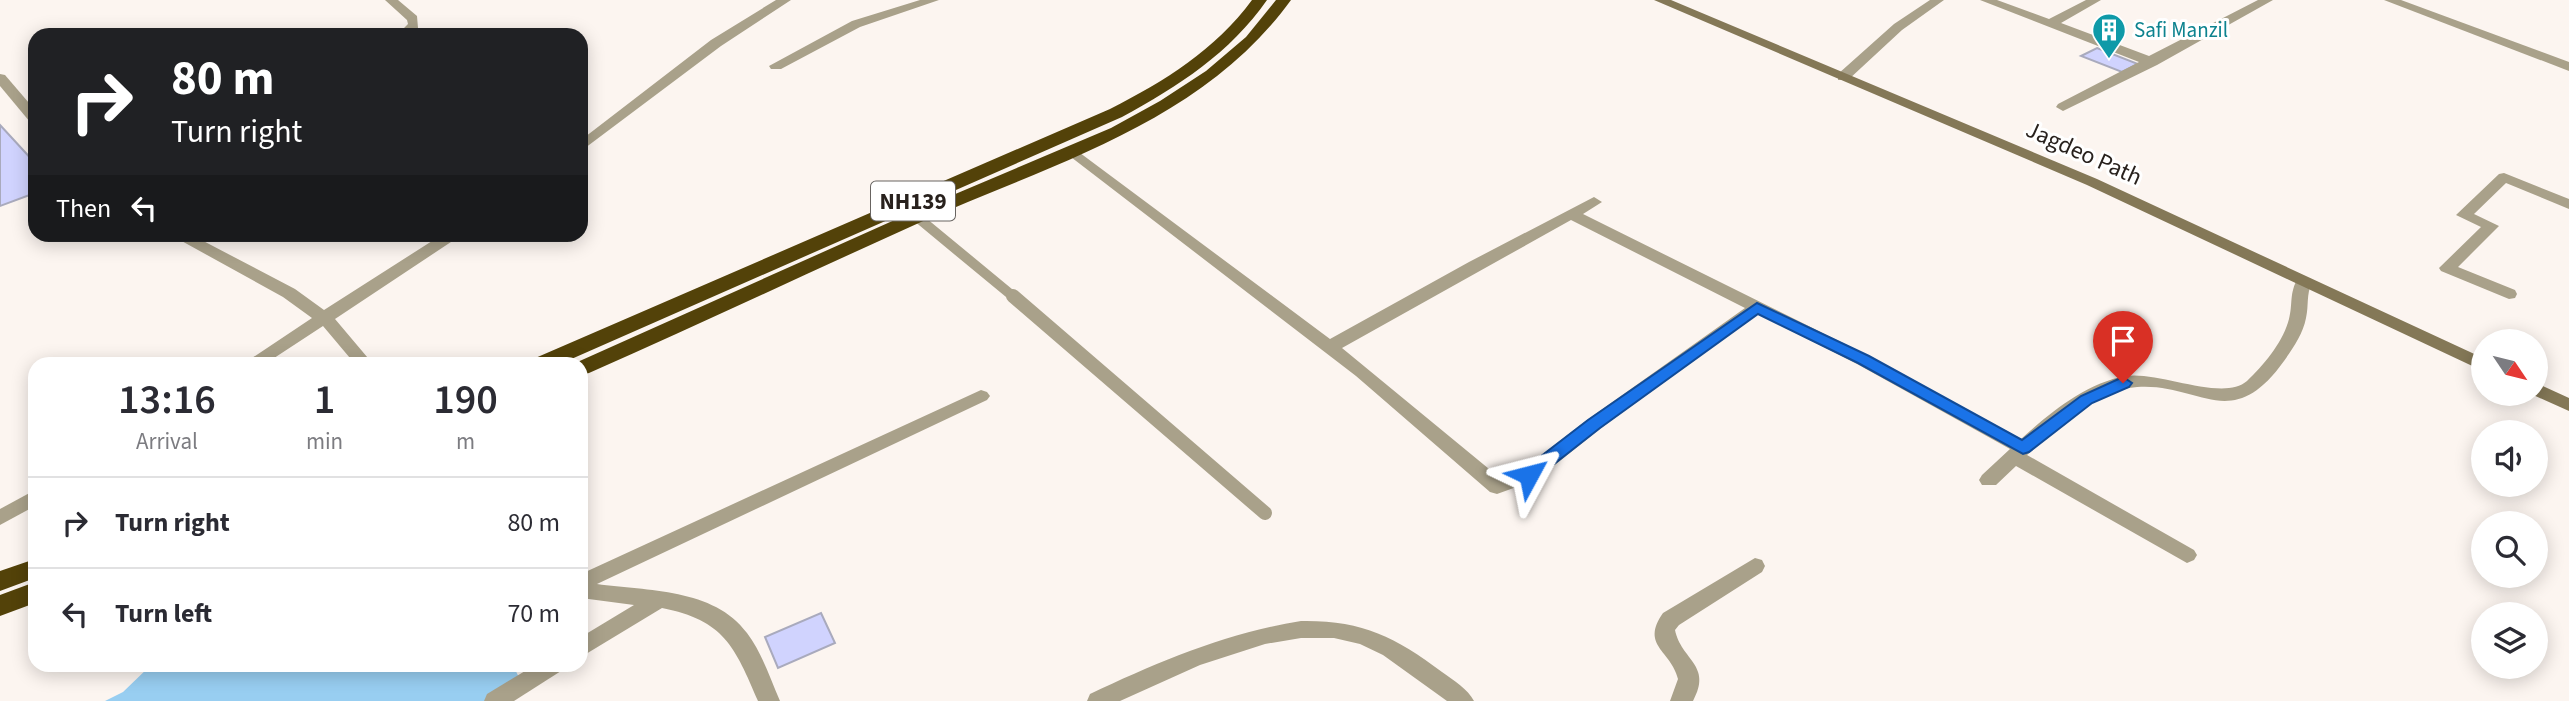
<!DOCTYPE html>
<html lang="en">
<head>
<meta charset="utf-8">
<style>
  :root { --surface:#fff; --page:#f2f2f3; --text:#2b2b33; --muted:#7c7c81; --line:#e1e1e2 }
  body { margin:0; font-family:"Source Sans 3",sans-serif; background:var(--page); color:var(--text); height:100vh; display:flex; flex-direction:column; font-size:26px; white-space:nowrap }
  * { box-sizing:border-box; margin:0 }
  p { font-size:23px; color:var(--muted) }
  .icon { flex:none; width:38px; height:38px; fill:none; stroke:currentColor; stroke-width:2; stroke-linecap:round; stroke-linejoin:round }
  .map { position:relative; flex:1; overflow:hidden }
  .panel { position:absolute; left:28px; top:357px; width:560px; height:315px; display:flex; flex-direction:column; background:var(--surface); border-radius:21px; box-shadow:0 4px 18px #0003 }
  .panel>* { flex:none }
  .banner { position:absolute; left:28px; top:28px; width:560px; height:214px; border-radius:21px; box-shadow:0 4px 18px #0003; background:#202124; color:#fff; overflow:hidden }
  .needle { width:46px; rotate:125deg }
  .fabs { position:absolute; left:2471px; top:329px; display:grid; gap:14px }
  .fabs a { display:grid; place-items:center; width:77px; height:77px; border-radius:50%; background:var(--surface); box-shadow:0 4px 18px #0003; font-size:35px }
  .pin { position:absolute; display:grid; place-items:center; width:60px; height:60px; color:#fff; margin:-72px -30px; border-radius:50% 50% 50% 0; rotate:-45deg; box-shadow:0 0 7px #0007 }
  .pin .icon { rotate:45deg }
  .me { position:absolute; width:77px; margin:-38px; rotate:52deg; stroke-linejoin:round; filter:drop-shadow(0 0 5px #0008) }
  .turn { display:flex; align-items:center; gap:24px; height:147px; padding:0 28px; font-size:32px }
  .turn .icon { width:91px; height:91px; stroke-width:2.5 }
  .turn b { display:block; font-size:49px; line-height:60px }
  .then { display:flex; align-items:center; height:66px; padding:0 28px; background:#0003; gap:14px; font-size:26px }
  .eta { display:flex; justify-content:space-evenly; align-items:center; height:119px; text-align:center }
  .eta b { font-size:42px; font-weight:600; line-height:49px }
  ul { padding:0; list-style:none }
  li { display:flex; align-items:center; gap:21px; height:91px; padding:0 28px; border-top:2px solid var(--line) }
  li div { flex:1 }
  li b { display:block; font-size:26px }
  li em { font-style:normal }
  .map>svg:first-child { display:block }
  .water { fill:#98cef1 }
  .building { fill:#d0d3fe; stroke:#a9aabd; stroke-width:2 }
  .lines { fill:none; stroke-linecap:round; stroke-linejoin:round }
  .lane-far1 { stroke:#a9a18a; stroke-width:10 }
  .lane { stroke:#a9a18a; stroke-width:14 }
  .street { fill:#a9a18a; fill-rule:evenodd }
  .secondary { fill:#847857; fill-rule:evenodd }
  .highway { fill:#534209; fill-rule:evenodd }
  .route { fill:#1a73e8; stroke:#114b97; stroke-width:2 }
  .labels { text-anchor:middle; stroke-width:6; stroke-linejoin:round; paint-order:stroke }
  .far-culture-label { font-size:21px; fill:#0d838f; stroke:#fff; text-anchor:start }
  .shield { fill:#fff; stroke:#686461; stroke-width:2 }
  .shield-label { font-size:23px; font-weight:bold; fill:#28211d }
  .street-label { font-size:24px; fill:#28211d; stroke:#fff }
</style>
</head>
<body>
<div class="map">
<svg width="2569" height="701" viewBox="0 0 2569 701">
  <rect width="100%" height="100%" fill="#fcf5f0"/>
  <!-- water -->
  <path class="water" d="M151,665H513L523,686L497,701H105L123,692Z"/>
  <!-- building -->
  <g class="building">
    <path d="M2097,48L2138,64L2122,72L2081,56Z"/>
    <path d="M0,125L35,163V193L0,206Z"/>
    <path d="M821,613L835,643L778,668L765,637Z"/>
  </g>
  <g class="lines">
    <!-- lane-far1 -->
    <path class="lane-far1" d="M917,217L1015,298"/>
    <!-- lane -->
    <path class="lane" d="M1013,296L1265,513"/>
    <!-- street -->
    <g class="street">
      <path d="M385,0H398L417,16L418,28L411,35H397L408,24L407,20Z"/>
      <path d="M776,0H791L721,46L581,151V140L711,40Z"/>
      <path d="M920,0H939L860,27L781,69H771L769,66L852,21Z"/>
      <path d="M1930,0H1944L1902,30L1848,80H1838V74L1894,24Z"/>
      <path d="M1980,0H1997L2049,19L2086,0H2101L2061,23L2149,56L2258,0H2273L2157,65L2063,111L2056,107L2058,104L2139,62Z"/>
      <path d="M2384,0H2401L2569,62V71Z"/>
      <path d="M0,74L5,75L35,110V123L30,122L0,86Z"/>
      <path d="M1072,147L1330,339L1469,262L1594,197L1602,202L1583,214L1869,356L2021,439C2051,412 2086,383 2126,376C2159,371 2223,402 2247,381C2264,365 2283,342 2289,319C2293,304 2289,293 2298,278L2304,277L2312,282C2306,295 2309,305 2306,318C2303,334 2293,348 2284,361C2229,438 2197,378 2129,388C2091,394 2055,430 2027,455L2194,550L2197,555L2194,560L2187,563L2016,466L1996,485H1982L1979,480L1982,475L2010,449L1857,364L1758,314L1601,428L1536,480L1497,494L1490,492L1356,376L1067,154L1065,151L1067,148ZM1571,220L1745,308L1587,420L1522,470L1500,478L1342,348Z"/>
      <path d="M2504,173L2569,199V209L2506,183L2474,214L2499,226L2458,267L2515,290L2517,294L2515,298L2509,299L2441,271L2439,268L2481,227L2456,215L2499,174Z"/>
      <path d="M169,234H190L295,289L324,310L443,234H463L335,319L373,364H355L323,326L265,364H243L312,318L283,297Z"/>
      <path d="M981,390L987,392L990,396L987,400L597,584C647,591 714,588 747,633C762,653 770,678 780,701H758C735,647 724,620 662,608L581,657V637L634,605L581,598V574Z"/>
      <path d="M35,490V506L0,525V509Z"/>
      <path d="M1755,558L1762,560L1765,566L1762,572L1679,625L1675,630C1681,660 1713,665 1693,701H1670L1678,679C1671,650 1640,646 1663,613Z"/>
      <path d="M1301,621C1361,620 1394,636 1442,672C1453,680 1468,689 1474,701H1447L1383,655L1360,644L1334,638H1301L1265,644L1200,665L1120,701H1087L1090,694C1158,662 1226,633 1301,621Z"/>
      <path d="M535,665H564L561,671L514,701H484L487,694Z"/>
    </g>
    <!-- secondary -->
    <g class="secondary">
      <path d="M1654,0H1671L2097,179L2483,358V371L2087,185Z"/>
      <path d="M2536,383L2569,398V411L2531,394H2536Z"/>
    </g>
    <!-- highway -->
    <g class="highway">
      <path d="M1252,0H1267C1230,53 1179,86 1122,117L560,364H530L533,359L1110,109C1165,81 1215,50 1252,0Z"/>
      <path d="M1276,0H1291C1203,122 1052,164 921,222C810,272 700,324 589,373L581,375V364H573L908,214L1111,128L1160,101L1206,71L1246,37Z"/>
      <path d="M35,559V578L0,591V571Z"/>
      <path d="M35,582V603L0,616V595Z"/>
    </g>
  </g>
  <!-- route -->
  <path class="route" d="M1757,303L1869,356L2022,440L2081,396L2123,377L2132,383L2129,387L2092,403L2029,452L2023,454L1858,363L1758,314L1600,428L1535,479H1523L1520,475L1523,470L1588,420Z"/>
  <!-- icons -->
  <defs>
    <g id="building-pin" transform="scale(1.75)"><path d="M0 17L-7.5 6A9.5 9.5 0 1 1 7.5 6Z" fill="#0f9aa8" stroke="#fff"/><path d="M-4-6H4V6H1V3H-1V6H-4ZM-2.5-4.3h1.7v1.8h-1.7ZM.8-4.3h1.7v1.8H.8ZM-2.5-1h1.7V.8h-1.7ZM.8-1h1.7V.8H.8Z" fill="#fff"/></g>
  </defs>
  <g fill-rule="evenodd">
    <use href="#building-pin" x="2109" y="30"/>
  </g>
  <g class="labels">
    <!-- far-culture labels -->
    <g class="far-culture-label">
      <text x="2134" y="37">Safi Manzil</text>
    </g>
    <!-- shield labels -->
    <rect class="shield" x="871" y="181.5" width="84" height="39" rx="5"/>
    <g class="shield-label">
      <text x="913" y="209">NH139</text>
    </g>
    <!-- street labels -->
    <g class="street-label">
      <text transform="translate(2084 153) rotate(24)" y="8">Jagdeo Path</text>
    </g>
  </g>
</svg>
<div class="fabs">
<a><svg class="needle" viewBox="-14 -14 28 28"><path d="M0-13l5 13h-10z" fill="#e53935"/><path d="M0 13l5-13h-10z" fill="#7c7c81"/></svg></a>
<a><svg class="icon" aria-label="sound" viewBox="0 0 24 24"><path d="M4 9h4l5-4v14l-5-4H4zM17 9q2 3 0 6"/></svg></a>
<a><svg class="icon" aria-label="search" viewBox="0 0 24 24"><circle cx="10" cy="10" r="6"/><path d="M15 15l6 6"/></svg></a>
<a><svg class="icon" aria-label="layers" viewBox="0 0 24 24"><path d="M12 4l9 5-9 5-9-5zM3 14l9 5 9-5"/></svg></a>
</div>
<div class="pin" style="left:2123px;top:383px;background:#d93025"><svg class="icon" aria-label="arrive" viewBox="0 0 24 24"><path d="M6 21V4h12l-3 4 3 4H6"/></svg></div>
<svg class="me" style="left:1529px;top:475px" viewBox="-20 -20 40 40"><path d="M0-17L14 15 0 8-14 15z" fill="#1a73e8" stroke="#fff" stroke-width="4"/></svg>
<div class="banner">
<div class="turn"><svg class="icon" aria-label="right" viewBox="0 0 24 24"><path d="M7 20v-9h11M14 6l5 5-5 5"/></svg><div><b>80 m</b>Turn right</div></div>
<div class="then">Then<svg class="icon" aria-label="left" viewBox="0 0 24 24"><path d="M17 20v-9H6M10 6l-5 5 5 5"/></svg></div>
</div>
<section class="panel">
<div class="eta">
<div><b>13:16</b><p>Arrival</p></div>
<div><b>1</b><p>min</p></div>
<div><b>190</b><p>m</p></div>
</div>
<ul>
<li><svg class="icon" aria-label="right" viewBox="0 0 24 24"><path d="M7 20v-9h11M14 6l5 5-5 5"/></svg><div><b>Turn right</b></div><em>80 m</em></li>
<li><svg class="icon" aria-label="left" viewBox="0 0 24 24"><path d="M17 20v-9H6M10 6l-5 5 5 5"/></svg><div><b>Turn left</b></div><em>70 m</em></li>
</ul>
</section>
</div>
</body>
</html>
